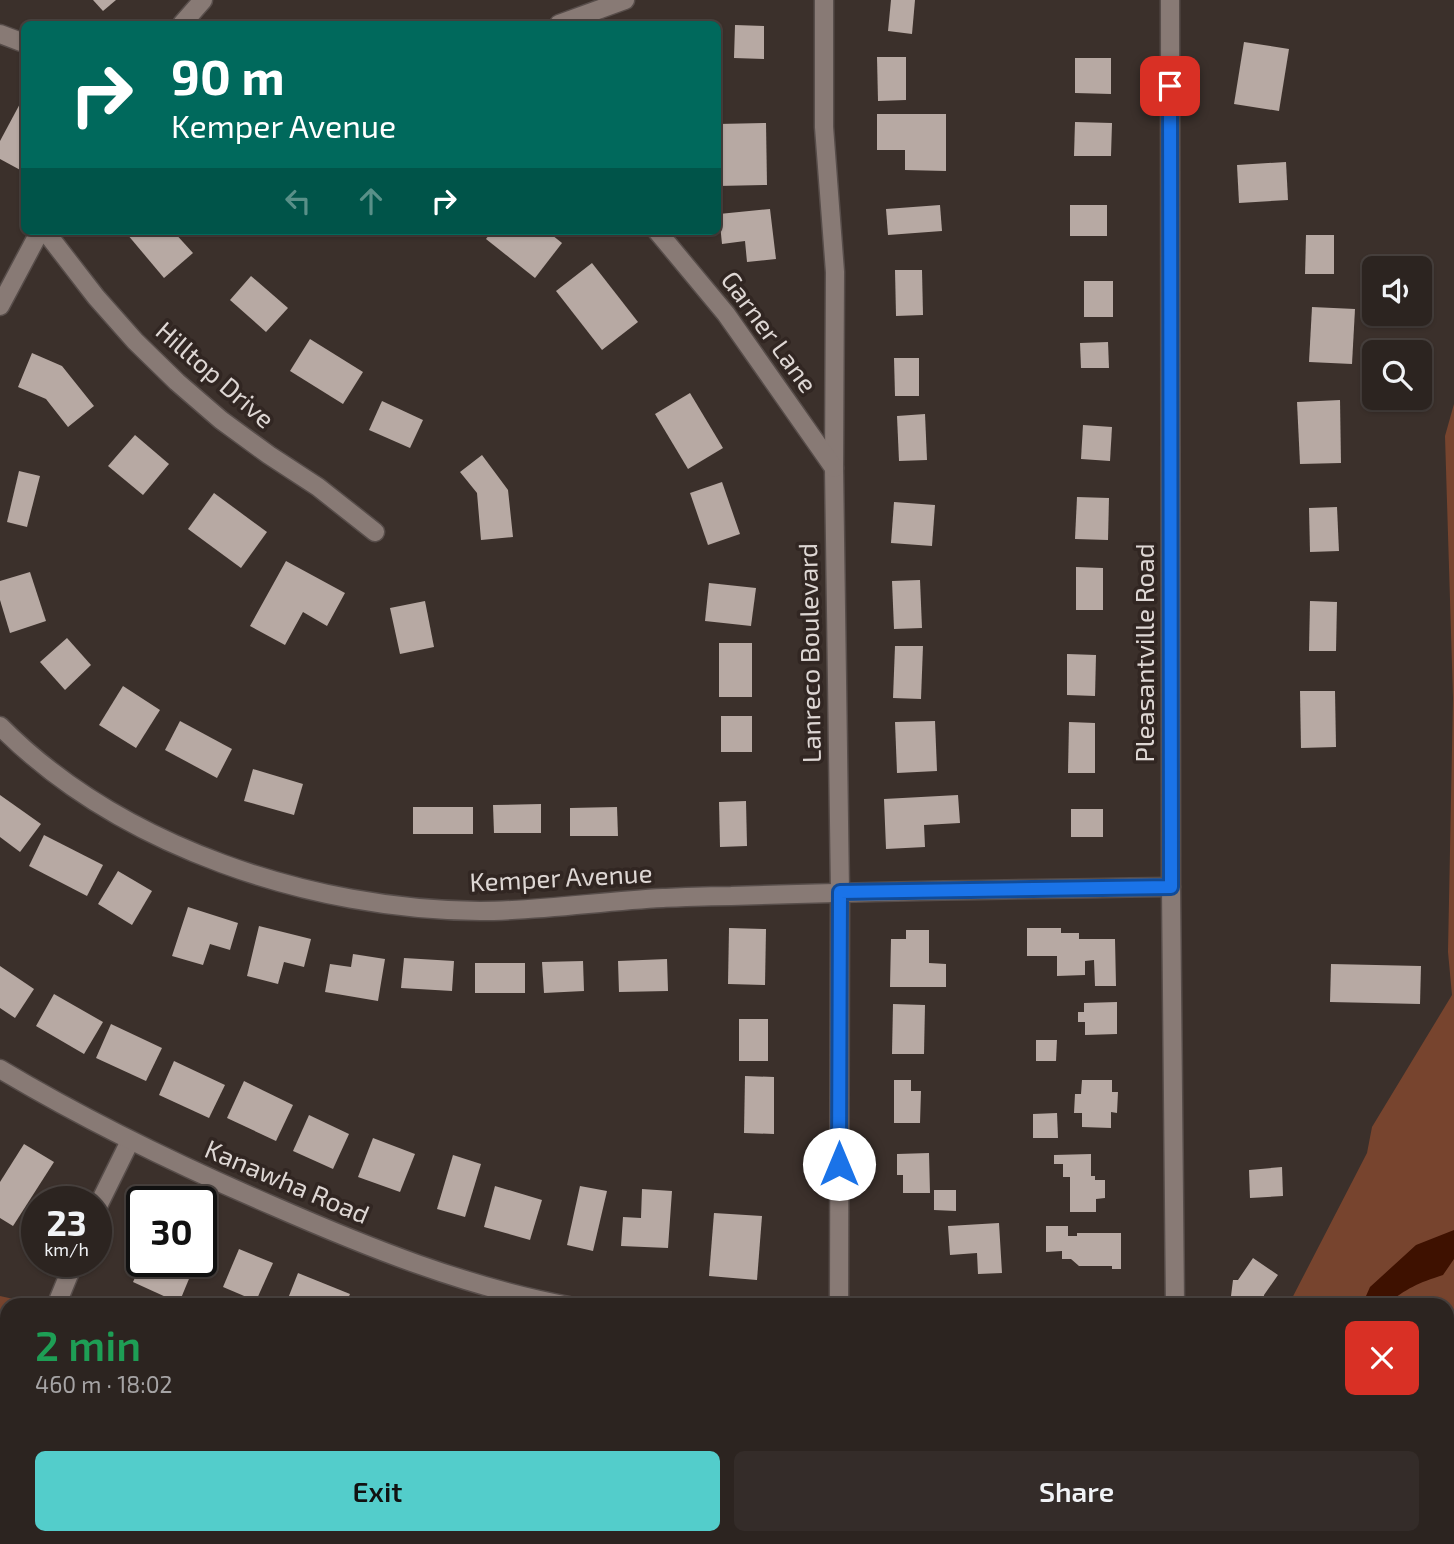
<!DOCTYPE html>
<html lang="en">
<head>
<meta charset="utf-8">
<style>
  :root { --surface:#2c2420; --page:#342c29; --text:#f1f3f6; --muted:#a6a4a5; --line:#48413e; --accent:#53cdcb }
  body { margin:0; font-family:"Exo 2",sans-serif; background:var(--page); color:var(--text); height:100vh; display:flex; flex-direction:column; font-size:26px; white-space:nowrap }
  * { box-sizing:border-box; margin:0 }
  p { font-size:23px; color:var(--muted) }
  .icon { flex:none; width:38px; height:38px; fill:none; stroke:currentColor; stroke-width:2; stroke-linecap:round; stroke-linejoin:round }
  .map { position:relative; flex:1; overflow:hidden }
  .drawer { position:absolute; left:0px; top:1298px; width:1454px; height:247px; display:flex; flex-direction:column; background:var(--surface); border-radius:21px 21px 0 0; box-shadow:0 2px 5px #0004,0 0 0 2px var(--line) }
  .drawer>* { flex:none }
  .top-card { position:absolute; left:21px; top:21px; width:700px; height:214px; border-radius:10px; box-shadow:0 2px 5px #0004,0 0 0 2px var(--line); background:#00695c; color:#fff; overflow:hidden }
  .buttons { position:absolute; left:1362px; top:256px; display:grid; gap:14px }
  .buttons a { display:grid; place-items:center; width:70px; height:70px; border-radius:10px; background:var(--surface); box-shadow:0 2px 5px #0004,0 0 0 2px var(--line); font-size:35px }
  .speed { position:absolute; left:21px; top:1186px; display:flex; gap:14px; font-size:35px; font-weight:700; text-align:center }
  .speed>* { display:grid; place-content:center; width:91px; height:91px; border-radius:50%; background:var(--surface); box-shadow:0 2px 5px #0004,0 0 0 2px var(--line); line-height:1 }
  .speed small { font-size:18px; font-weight:400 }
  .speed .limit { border:4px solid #111; border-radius:10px; background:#fff; color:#111 }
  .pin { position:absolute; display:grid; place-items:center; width:60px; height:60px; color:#fff; margin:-30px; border-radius:14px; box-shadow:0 4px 10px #0006 }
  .me { position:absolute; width:77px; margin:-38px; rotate:0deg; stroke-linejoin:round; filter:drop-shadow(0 0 5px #0008) }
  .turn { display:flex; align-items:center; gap:24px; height:147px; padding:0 35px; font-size:32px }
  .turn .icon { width:91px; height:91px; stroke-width:2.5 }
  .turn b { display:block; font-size:49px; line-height:60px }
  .lanes { display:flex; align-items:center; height:66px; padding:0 35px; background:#0003; justify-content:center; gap:35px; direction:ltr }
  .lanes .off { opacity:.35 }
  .round { display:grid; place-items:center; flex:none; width:74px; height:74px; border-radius:10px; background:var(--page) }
  .overview { display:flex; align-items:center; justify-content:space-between; height:119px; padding:0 35px }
  h1 { font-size:42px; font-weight:600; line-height:52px; color:#1e9e55 }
  .action { display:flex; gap:14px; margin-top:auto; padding:14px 35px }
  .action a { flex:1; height:80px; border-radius:10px; background:var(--accent); color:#111; font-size:28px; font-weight:600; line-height:80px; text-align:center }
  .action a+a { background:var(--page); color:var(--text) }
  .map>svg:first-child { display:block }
  .green { fill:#77442e }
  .water { fill:#3e1100 }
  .building { fill:#b7a9a3 }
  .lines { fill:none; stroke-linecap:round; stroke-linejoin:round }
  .street-casing { stroke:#574d4a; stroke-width:21 }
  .secondary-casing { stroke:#574d4a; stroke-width:21 }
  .street { stroke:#887a75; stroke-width:18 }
  .secondary { stroke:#887a75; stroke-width:18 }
  .route-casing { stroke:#114b97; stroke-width:18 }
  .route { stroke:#1a73e8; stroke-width:12 }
  .labels { text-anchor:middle; stroke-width:7; stroke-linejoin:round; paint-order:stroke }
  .street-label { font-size:26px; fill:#ded7d4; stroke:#312622 }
</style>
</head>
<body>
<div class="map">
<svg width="1454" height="1544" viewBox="0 0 1454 1544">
  <rect width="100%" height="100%" fill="#3b302b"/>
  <!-- green -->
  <g class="green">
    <path d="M1454,404V1446L1447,1459V1306H1288L1367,1153L1372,1127L1452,995L1448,952L1453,698L1445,436Z"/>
    <path d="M0,1296L18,1300L17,1305L7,1306V1371L0,1415Z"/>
    <path d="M1447,1537L1454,1541V1544H1200V1538Z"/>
    <path d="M147,1538H670L672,1544H146Z"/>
  </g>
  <!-- water -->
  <path class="water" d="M1454,1230V1259L1443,1275C1418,1283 1407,1288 1386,1305H1362L1370,1287L1416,1245Z"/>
  <!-- building -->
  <g class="building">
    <path d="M93,0H116L103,11Z"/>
    <path d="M891,0H915L912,34L888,31Z"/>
    <path d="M735,25L764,26V59L734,58Z"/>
    <path d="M1244,42L1289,49L1279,111L1234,104Z"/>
    <path d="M877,57H906V100L878,101Z"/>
    <path d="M1075,58H1111V94L1075,93Z"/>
    <path d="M22,100L24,101V172L0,159V141Z"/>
    <path d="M877,114H946V171L905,170V150H877Z"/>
    <path d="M1075,122L1112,123L1111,156H1074Z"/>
    <path d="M766,123L767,185L718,186V124Z"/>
    <path d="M1286,162L1288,200L1239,203L1237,165Z"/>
    <path d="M940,205L942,231L888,235L886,209Z"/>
    <rect x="1070" y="205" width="37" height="31"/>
    <path d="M770,209L776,259L747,262L745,241L722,244L719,214Z"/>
    <path d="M130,231H173L193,253L164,278L127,234Z"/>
    <path d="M492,231H547L562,243L535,278L486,239Z"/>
    <path d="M1306,235H1334V274H1305Z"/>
    <path d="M592,263L638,322L602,350L556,291Z"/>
    <path d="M895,270H922L923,315L896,316Z"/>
    <path d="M251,276L288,308L266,332L230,300Z"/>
    <rect x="1084" y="281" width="29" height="36"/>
    <path d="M1312,307L1355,309L1352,364L1309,362Z"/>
    <path d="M310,339L363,372L343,404L290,371Z"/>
    <path d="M1108,342L1109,368H1081L1080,343Z"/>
    <path d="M32,353L62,366L94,406L68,427L46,399L18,387Z"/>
    <path d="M894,358H919V396H895Z"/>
    <path d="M690,393L723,448L688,469L655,414Z"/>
    <path d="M1340,400L1341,463L1300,464L1297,402Z"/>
    <path d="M382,401L423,420L410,448L369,430Z"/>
    <path d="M925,414L927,460L899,461L897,416Z"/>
    <path d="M1083,425L1112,427L1110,461L1081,459Z"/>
    <path d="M135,435L169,464L143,495L108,466Z"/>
    <path d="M482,455L508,490L513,537L481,540L477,493L460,472Z"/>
    <path d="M19,471L40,476L27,527L7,522Z"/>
    <path d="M722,482L740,534L708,545L690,493Z"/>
    <path d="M214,493L267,532L241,568L188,529Z"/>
    <path d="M1077,497L1109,498L1108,540L1075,539Z"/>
    <path d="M894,502L935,505L932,546L891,543Z"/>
    <path d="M1337,507L1339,551L1310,552L1309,508Z"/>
    <path d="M286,561L345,593L327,626L303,612L285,645L250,626Z"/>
    <path d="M1076,567L1103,568V610H1076Z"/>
    <path d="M30,572L46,621L10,633L0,600V581Z"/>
    <path d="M920,580L922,628L894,629L892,581Z"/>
    <path d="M709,583L756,588L751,626L705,621Z"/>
    <path d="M425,601L434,647L400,654L390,608Z"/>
    <path d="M1310,601L1337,602L1336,651H1309Z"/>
    <path d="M67,638L91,665L65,690L40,662Z"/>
    <rect x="719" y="643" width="33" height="54"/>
    <path d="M895,646H923L921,699L893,698Z"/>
    <path d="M1067,654L1096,655L1095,696L1067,695Z"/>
    <path d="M123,686L160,710L136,748L99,725Z"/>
    <path d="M1300,691H1335L1336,747L1301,748Z"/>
    <rect x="721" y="716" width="31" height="36"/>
    <path d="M180,721L232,749L217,778L165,750Z"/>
    <path d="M935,721L937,771L897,773L895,722Z"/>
    <path d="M1069,722L1095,723V773H1068Z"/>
    <path d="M253,769L303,784L294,815L244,801Z"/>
    <path d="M0,795L41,824L20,852L0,837Z"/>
    <path d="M958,795L960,823L924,825L925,847L886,849L884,799Z"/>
    <path d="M746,801L747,846L720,847L719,802Z"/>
    <path d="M541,804V833H494L493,805Z"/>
    <rect x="413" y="807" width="60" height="27"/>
    <path d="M617,807L618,836H570V808Z"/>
    <rect x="1071" y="809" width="32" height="28"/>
    <path d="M44,835L103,865L87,896L29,866Z"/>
    <path d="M118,871L152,891L132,925L98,904Z"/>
    <path d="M188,907L238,923L230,950L210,944L203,965L172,956Z"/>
    <path d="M259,926L311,939L304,967L284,962L278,984L247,976Z"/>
    <path d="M729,928L766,929L765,985L728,984Z"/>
    <path d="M1027,928H1061V933H1079V939H1115L1116,986H1095L1094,960L1085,961V975L1057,976V956H1027Z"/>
    <path d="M906,930H929V963L946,964V987H890L891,939H906Z"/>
    <path d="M353,954L385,959L378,1001L325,992L330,964L351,967Z"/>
    <path d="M404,958L454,961L452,991L401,988Z"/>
    <path d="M667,959L668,991L619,992L618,961Z"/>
    <path d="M583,961L584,991L544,993L542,962Z"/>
    <rect x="475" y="963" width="50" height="30"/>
    <path d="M1331,964L1421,966L1420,1004L1330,1002Z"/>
    <path d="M0,966L34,989L15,1018L0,1008Z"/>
    <path d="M54,994L103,1022L84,1054L36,1026Z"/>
    <path d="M1117,1002V1034L1085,1035V1022H1078V1012H1084V1003Z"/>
    <path d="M893,1004L925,1005L924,1054H892Z"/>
    <rect x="739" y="1019" width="29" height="42"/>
    <path d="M111,1024L162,1048L146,1081L96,1058Z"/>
    <path d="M1036,1040H1057L1056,1061H1036Z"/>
    <path d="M174,1061L225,1085L209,1118L159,1095Z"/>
    <path d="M745,1076L774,1077V1134L744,1133Z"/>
    <path d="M894,1080H911V1091H921L920,1123H894Z"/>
    <path d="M1082,1080H1112V1092H1118L1117,1113L1111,1112V1128L1082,1127V1113H1074L1075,1094H1081Z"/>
    <path d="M244,1081L293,1105L276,1141L227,1118Z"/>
    <path d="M1057,1113L1058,1138H1033V1114Z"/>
    <path d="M309,1115L349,1134L333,1169L293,1151Z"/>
    <path d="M373,1138L415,1154L400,1192L358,1177Z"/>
    <path d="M24,1144L54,1162L13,1226L0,1218V1182Z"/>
    <path d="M929,1153L930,1193H903V1175H897V1154Z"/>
    <path d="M1091,1154V1176H1095V1180H1105V1198L1096,1199V1212H1070V1177H1063V1164H1054V1155Z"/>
    <path d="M453,1155L481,1164L465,1217L437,1209Z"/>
    <path d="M1282,1167L1283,1196L1250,1198L1249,1170Z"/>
    <path d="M495,1186L542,1200L530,1240L484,1227Z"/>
    <path d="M580,1186L607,1191L593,1251L567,1245Z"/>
    <path d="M642,1189L672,1191L668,1248L621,1246L623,1217L641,1218Z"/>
    <path d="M934,1190H956V1211L934,1210Z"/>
    <path d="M714,1213L762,1216L757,1280L709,1276Z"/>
    <path d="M999,1223L1002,1273L978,1274L977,1253L950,1255L948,1226Z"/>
    <path d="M1046,1226H1068V1236H1077V1233H1121V1269H1112V1266H1079L1071,1259H1062V1251L1046,1252Z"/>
    <path d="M239,1249L273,1263L256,1301L223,1287Z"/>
    <path d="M1253,1258L1278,1275L1264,1295L1263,1306H1238L1240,1297L1231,1296L1233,1280H1238Z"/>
    <path d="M142,1262H196L179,1303L133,1282Z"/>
    <path d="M298,1273L350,1294L345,1306H285Z"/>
    <path d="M59,1538H113L109,1544H69Z"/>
    <path d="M743,1538H777V1544H742Z"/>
    <path d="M898,1538H948L947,1544H898Z"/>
    <rect x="1080" y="1538" width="32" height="6"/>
  </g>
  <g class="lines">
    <!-- street casing -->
    <g class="street-casing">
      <g id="street">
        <path d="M824,0V127L835,272L834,468L840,892L839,1306"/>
        <path d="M182,24L203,0"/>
        <path d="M559,24L625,0"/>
        <path d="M0,34L24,43"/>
        <path d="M45,231L96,297L135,341L177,382L221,420L269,455L318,487L375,532"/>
        <path d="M657,231L726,314L834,468"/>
        <path d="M0,306L40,231"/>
        <path d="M0,726C120,847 312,910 480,911C541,911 602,901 663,898C686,897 708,896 731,896C877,891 1024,889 1171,887"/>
        <path d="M96,1210L130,1141"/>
        <path d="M56,1306L74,1262"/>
        <path d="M839,1538V1544"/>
        <path d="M2,1544L7,1495"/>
      </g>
    </g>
    <!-- secondary casing -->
    <g class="secondary-casing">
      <g id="secondary">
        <path d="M1170,0L1171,887L1175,1306"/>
        <path d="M0,1069C87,1121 178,1165 271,1205C367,1247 466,1287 569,1306"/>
        <path d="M1175,1538V1544"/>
      </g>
    </g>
    <!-- street -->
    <use href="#street" class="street"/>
    <!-- secondary -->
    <use href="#secondary" class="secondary"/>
  </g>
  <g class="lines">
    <!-- route casing -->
    <g class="route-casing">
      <path id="route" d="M839,1164L840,892L1171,887L1170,86"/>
    </g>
    <!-- route -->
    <use href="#route" class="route"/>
  </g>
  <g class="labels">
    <!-- street labels -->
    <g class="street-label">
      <text transform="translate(769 332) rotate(54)" y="9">Garner Lane</text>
      <text transform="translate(215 375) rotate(41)" y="9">Hilltop Drive</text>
      <text transform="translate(810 653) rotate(-91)" y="9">Lanreco Boulevard</text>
      <text transform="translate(1145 653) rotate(-90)" y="9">Pleasantville Road</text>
      <text transform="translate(561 878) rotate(-3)" y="9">Kemper Avenue</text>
      <text transform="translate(287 1182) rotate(23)" y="9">Kanawha Road</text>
    </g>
  </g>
</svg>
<div class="buttons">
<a><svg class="icon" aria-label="sound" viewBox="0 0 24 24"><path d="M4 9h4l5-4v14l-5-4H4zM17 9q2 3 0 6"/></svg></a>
<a><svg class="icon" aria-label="search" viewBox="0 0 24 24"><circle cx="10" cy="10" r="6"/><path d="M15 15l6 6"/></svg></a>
</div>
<div class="speed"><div>23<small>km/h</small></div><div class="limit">30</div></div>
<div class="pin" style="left:1170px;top:86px;background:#d93025"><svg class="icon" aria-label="arrive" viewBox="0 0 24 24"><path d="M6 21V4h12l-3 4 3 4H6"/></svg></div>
<svg class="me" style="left:839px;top:1164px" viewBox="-20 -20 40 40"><circle r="19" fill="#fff"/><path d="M0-13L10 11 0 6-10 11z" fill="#1a73e8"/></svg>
<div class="top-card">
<div class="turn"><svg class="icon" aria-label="right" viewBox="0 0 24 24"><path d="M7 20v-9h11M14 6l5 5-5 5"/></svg><div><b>90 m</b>Kemper Avenue</div></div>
<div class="lanes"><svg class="icon off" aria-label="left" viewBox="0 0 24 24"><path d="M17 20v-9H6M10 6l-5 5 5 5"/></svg><svg class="icon off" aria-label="ahead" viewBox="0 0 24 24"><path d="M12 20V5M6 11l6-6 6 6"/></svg><svg class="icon" aria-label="right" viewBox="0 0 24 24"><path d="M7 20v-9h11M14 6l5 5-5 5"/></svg></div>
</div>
<section class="drawer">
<div class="overview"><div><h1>2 min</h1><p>460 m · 18:02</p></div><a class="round" style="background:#d93025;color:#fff"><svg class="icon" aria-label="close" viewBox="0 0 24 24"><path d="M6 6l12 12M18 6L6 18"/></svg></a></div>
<div class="action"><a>Exit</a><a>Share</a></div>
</section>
</div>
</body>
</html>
